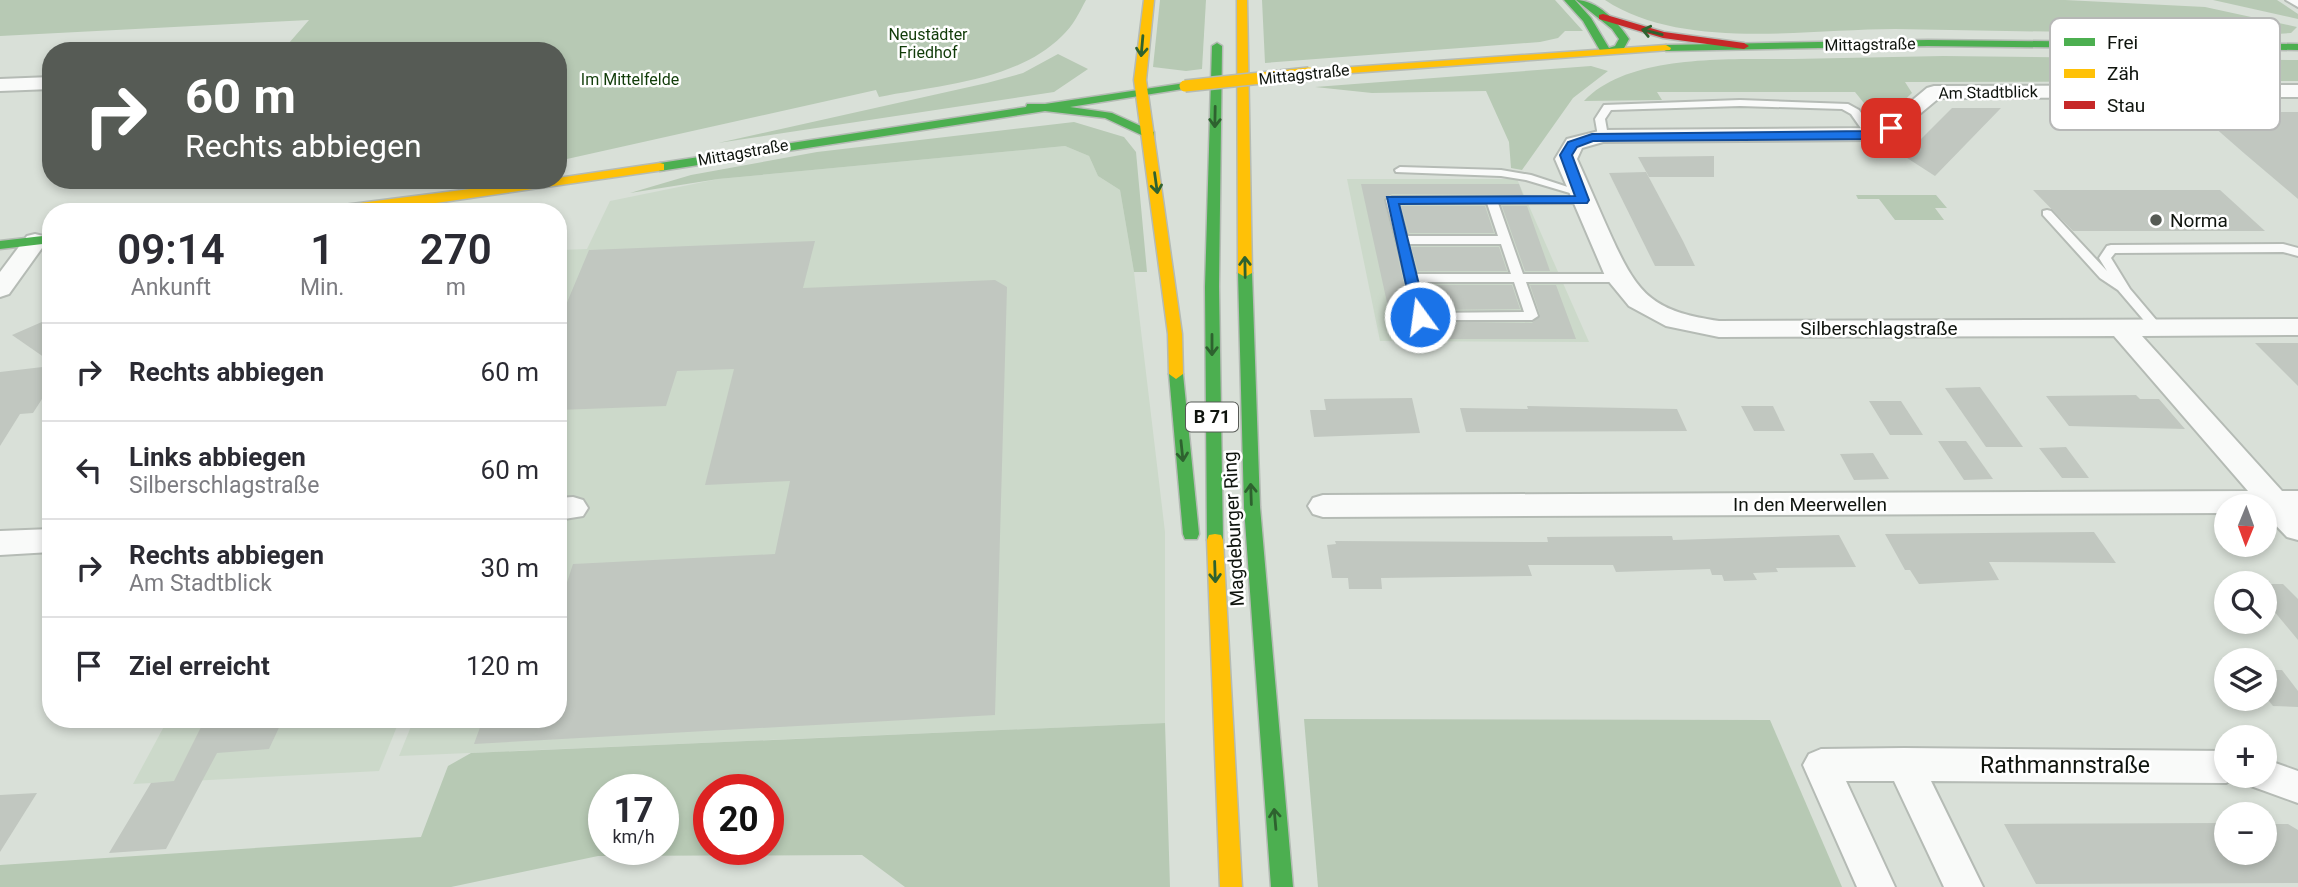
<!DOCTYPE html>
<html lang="de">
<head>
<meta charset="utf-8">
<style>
  :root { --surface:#fff; --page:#f2f2f3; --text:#2b2b33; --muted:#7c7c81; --line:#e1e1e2 }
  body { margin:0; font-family:Roboto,sans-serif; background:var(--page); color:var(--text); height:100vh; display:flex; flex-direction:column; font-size:26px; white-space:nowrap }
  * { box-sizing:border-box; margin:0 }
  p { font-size:23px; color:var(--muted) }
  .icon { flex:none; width:38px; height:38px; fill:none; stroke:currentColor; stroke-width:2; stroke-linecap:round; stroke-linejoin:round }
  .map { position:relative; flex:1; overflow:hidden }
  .panel { position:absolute; left:42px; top:203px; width:525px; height:525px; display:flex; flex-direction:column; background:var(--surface); border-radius:28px; box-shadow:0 4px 10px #0003 }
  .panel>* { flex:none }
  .hud { position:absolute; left:42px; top:42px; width:525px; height:147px; border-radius:28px; box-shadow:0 4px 10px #0003; background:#565b55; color:#fff; overflow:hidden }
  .needle { width:46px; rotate:181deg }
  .controls { position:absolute; left:2214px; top:494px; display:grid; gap:14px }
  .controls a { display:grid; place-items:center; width:63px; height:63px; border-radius:50%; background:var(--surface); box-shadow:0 4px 10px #0003; font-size:35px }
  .speed { position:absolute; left:588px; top:774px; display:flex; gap:14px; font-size:35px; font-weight:700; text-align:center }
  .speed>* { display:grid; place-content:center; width:91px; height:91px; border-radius:50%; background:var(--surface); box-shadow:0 4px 10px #0003; line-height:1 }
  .speed small { font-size:18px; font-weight:400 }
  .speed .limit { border:10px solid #d22; background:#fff; color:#111 }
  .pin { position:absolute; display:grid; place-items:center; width:60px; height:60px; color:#fff; margin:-30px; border-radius:14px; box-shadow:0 4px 10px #0006 }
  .me { position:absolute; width:77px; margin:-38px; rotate:346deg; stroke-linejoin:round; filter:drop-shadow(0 0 5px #0008) }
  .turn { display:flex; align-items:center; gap:24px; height:147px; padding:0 28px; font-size:32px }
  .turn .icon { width:91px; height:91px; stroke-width:2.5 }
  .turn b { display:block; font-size:49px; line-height:60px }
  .eta { display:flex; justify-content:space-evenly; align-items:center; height:119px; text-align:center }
  .eta b { font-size:42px; font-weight:600; line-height:49px }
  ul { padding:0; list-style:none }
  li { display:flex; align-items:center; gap:21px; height:98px; padding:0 28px; border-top:2px solid var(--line) }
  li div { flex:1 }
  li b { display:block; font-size:26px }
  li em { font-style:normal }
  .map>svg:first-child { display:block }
  .built { fill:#ccd9ca }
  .green { fill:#b7c9b4; fill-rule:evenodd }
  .building { fill:#c1c7c0 }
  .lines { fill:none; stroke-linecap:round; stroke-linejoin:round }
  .lane-casing { stroke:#b5bbb5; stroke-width:4 }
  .street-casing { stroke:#b5bbb5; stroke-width:4 }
  .fast-casing { stroke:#b5bbb5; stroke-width:3 }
  .slow-casing { stroke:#b5bbb5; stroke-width:3 }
  .jam-casing { stroke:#b5bbb5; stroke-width:3 }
  .lane { fill:#f9faf9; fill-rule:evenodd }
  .street { fill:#f9faf9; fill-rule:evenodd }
  .fast { fill:#4caf50; fill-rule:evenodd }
  .slow { fill:#ffc107; fill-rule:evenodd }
  .jam { fill:#c62828; fill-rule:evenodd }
  .slow-bridge-casing { stroke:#b5bbb5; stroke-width:14; stroke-linecap:butt }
  .slow-bridge { stroke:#ffc107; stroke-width:11 }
  .oneway { stroke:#2e622f }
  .route { fill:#1a73e8; stroke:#114b97; stroke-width:2 }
  .poi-dot { fill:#565b55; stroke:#fff; stroke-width:2.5 }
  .labels { text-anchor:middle; stroke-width:5; stroke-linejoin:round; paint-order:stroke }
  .far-park-label { font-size:16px; fill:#113c09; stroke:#fff }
  .far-street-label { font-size:16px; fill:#0f140e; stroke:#fff }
  .shield { fill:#fff; stroke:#575a56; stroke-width:2 }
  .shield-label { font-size:18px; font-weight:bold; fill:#0f140e }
  .poi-label { font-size:19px; fill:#0f140e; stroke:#fff; text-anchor:start }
  .street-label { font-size:19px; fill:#0f140e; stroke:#fff }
  .near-street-label { font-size:23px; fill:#0f140e; stroke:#fff }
  .key { fill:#fff; stroke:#b7b8b7; stroke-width:2 }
  .key-label { font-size:19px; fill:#0f140e }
</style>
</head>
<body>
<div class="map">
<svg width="2298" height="887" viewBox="0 0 2298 887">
  <rect width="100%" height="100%" fill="#d9e0d8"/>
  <!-- built -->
  <g class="built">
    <path d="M1065,146L1089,156L1098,176L1120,190L1134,272L1165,532V723L399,756L414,719H558V257L561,250L587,249L610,201L718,179Z"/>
    <path d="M1347,179H1517L1589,342L1380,341Z"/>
    <path d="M168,719H400L379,771L133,784Z"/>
  </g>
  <!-- green -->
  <g class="green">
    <path d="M0,0H1086C1079,13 1073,26 1062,36C1017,81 939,85 879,97L876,90L558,161V51H282L309,20L0,36Z"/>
    <path d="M1160,0H1206L1202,69L1186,71L1153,67Z"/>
    <path d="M1262,0H1555L1583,31H1565L1558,38L1540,42L1265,63Z"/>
    <path d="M1605,0H2065L2205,7L2297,27L2291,33L2277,34C2150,34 2023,31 1895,29C1806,29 1682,51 1605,0Z"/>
    <path d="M2213,0H2277L2298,14V19Z"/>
    <path d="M1058,54L1088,69L1054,92L718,143L987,83L1023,73Z"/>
    <path d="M1943,56L2294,60H2298V81L1905,82L1912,93L1880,123L1855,92H1657L1662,100L1584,101C1630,53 1732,60 1793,59C1843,58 1893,57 1943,56Z"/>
    <path d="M1591,66L1608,71L1573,98L1522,170L1511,168L1509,142L1486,91L1372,93L1315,87Z"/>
    <path d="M1074,122L1124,137L1136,152L1147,272H1134L1120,190L1098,176L1089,156L1065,146L718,179L630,193L691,175L817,152Z"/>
    <path d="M1856,195H1936L1947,208H1935L1944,220H1895L1879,199H1858Z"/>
    <path d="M1304,719L1770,720L1842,887H1318Z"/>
    <path d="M1165,723L1170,887H905L862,855L598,856L451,887H0V865L421,837L448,766L471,753ZM604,789H663V849H604ZM709,789H768V849H709Z"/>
  </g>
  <!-- building -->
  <g class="building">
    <path d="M1952,108H2001L1935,176L1904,156Z"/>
    <path d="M2197,112H2298V199L2245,154Z"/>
    <path d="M1714,156V177H1649L1638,157Z"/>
    <path d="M1646,172L1683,241L1695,266H1655L1609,173Z"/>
    <path d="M1361,184H1519L1523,195L1392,194L1384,199L1413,321L1532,323L1540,315L1530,285H1556L1576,339H1395Z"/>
    <path d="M2033,190H2220L2265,231H2073Z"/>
    <path d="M1401,206H1485L1494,233H1409Z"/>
    <path d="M1502,206H1527L1550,271H1525Z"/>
    <path d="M815,241L803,288L995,280L1007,287L995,715L474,744L483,719H558V610L573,564L775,554L790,481L705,485L734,369L677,371L666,406L558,410V324L589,250Z"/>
    <path d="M1411,247H1499L1507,271H1418Z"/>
    <path d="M1421,285H1512L1520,309L1427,310Z"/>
    <path d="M51,318V362L12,335Z"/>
    <path d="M2255,343H2298V386Z"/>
    <path d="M51,366V394L42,399L33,413L20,414L0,446V372Z"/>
    <path d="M1980,387L2023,447H1986L1945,388Z"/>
    <path d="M2136,395L2140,399H2159L2185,429L2069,426L2046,396Z"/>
    <path d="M1412,398L1420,433L1314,437L1310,410H1326L1324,399Z"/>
    <path d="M1869,401H1901L1923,435H1890Z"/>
    <path d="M1527,406L1677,409L1687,431L1466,432L1460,408L1528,409Z"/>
    <path d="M1741,406H1773L1785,431H1754Z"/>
    <path d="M1938,441H1966L1993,479L1964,480Z"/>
    <path d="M2066,447L2089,478H2062L2039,448Z"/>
    <path d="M1873,453L1889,479L1854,480L1840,454Z"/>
    <path d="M2094,532L2116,563L1989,562L1999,580L1919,584L1910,570H1905L1885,534Z"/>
    <path d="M1839,535L1856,567L1776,568L1778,572L1753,573L1757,580L1724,581L1722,575H1712L1710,569L1616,572L1613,565H1528L1532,576L1381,578L1382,589H1349L1348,578H1332L1327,545L1336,544L1335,541L1548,542L1547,537L1672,536L1673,540Z"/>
    <path d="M2264,584H2283L2298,599V640L2264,599Z"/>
    <path d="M2264,670H2282L2298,691V707L2273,706L2264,695Z"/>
    <path d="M205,719H283L269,749L217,753L166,849L109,853L151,783L174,781Z"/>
    <path d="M37,793L0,852V795Z"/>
    <path d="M2226,823V852H2264V824H2288L2298,830V883L2036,884L2004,824Z"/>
  </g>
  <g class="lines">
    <!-- lane casing -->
    <g class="lane-casing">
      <g id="lane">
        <path d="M1740,100L1848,104L1859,110L1876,135L1871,138L1867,137L1851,114L1842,109L1740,106L1611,110L1605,119L1608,136L1603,139L1598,136L1595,119L1604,105Z"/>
        <path d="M1400,167L1501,170L1531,175L1586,193L1580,196L1526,180L1501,176L1396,172L1395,170Z"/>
        <path d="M1392,197L1587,198L1589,200L1583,203H1498L1523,274H1618L1624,278L1618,282H1526L1538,316L1532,320H1416L1386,200ZM1398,203H1487L1498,236H1407ZM1408,244H1501L1511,274H1416ZM1418,282H1514L1524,312L1425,313Z"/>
        <path d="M2047,210L2051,211L2107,271L2099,258L2107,246L2111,245L2283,244L2298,248V256L2283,252L2115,253L2111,258L2130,289L2163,328L2157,332L2153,331L2118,290L2100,278L2043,215V211Z"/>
      </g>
    </g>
    <!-- street casing -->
    <g class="street-casing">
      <g id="street">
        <path d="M2286,0H2298V7Z"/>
        <path d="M51,77V89L0,91V79Z"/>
        <path d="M2298,85V97L1939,98L1898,132L1877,140L1603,142L1582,148L1577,159C1589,185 1600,212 1612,238C1639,297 1654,311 1719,321L2298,319V335L2142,336L2282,491H2298V540L2287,537L2264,513V506H2226V513L1323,517L1313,514L1308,506L1313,498L1323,495L2248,491L2114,336L1719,337L1666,326L1629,306L1606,278L1555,159L1567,139L1603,130L1874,128L1884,124L1927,88L1934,86Z"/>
        <path d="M35,234L43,236L47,241L9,294L0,297V272L27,236Z"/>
        <path d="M573,497L583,500L588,508L583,516L558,520V498Z"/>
        <path d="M51,529V552L0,555V531Z"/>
        <path d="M1904,748L2226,751V775H2240L2226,783L1931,781L1983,887H1944L1894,781H1846L1895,887H1857L1803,765L1809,754L1821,749Z"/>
        <path d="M2264,759L2298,771V803L2251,786L2246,775H2264Z"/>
      </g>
    </g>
    <!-- fast casing -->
    <g class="fast-casing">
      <g id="fast">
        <path d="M1564,0H1575L1591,18L1609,48L1615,46L1619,39L1612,29L1576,0C1597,0 1618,22 1629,39L1623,50L1602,54L1583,21Z"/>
        <path d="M1928,40L2298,44V50L1928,46L1666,51L1661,48L1666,45Z"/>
        <path d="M1217,43L1222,46L1219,287L1223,540L1221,545H1209L1207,540L1205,287L1212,46Z"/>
        <path d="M1185,83L1189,84V88L1070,107L1112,113L1154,132V138L1150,139L1105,118L1045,111L660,171L654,167L660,163L1026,107L1027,104H1045Z"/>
        <path d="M51,235V243L0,249V241Z"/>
        <path d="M1245,269L1252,273L1260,507L1293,887H1271L1244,507L1238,273Z"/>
        <path d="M1176,369L1183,374L1199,534L1197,539H1185L1183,534L1169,374Z"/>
      </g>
    </g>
    <!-- slow casing -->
    <g class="slow-casing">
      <g id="slow">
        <path d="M1144,0H1154L1146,80L1182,334L1183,374L1176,379L1169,374L1168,334L1134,80Z"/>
        <path d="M1237,0H1247L1252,273L1245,277L1238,273Z"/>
        <path d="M1666,45L1671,48L1670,50L1309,76L1303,73L1309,70Z"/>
        <path d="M660,163L664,164V170L429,204L357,212H314L320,208L541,180H558V178Z"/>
        <path d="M1215,534L1221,535L1223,540L1242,887H1220L1207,540L1209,535Z"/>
      </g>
    </g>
    <!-- jam casing -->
    <g class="jam-casing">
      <path id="jam" d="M1603,14L1664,32L1744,43L1749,46L1744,49L1663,38L1599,19V15Z"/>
    </g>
    <!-- lane -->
    <use href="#lane" class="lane"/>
    <!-- street -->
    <use href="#street" class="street"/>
    <!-- fast -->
    <use href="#fast" class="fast"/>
    <!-- slow -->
    <use href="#slow" class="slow"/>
    <!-- jam -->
    <use href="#jam" class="jam"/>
    <!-- slow-bridge casing -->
    <g class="slow-bridge-casing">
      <path id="slow-bridge" d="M1185,86L1309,73"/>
    </g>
    <!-- slow-bridge -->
    <use href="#slow-bridge" class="slow-bridge"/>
  </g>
  <!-- one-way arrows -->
  <defs><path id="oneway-shaft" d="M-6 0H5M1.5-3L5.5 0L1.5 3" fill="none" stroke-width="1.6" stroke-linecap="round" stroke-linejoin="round" transform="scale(1.75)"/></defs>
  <g class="oneway">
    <use href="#oneway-shaft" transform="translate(1652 32) rotate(-166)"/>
    <use href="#oneway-shaft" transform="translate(1142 46) rotate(95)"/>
    <use href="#oneway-shaft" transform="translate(1215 117) rotate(91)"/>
    <use href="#oneway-shaft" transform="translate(1156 183) rotate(82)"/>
    <use href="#oneway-shaft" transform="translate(1245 267) rotate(-91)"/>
    <use href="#oneway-shaft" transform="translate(1212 345) rotate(90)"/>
    <use href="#oneway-shaft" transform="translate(1182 451) rotate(84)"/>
    <use href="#oneway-shaft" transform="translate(1251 494) rotate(-92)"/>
    <use href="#oneway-shaft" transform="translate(1215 572) rotate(88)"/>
    <use href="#oneway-shaft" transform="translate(1275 819) rotate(-95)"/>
  </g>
  <!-- route -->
  <path class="route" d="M1891,124L1897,128L1895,130L1871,139L1593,141L1577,147L1572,155L1589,200L1587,203L1399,204L1427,317L1420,321L1413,317L1387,197L1575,196L1560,155L1568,142L1592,134L1869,131Z"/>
  <!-- markers -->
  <circle class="poi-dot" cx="2156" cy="220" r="7"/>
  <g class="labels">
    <!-- far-park labels -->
    <g class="far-park-label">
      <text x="928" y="40">Neustädter<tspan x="928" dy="18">Friedhof</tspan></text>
      <text x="630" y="85">Im Mittelfelde</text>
    </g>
    <!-- far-street labels -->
    <g class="far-street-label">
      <text transform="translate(1870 44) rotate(-1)" y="6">Mittagstraße</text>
      <text transform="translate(1304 74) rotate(-6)" y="6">Mittagstraße</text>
      <text transform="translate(1988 92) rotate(-1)" y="6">Am Stadtblick</text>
      <text transform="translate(743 152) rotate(-10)" y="6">Mittagstraße</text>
    </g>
    <!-- shield labels -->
    <rect class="shield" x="1186" y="402.5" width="52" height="29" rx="5"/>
    <g class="shield-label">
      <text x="1212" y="423">B 71</text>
    </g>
    <!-- poi labels -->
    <g class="poi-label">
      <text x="2170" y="227">Norma</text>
    </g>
    <!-- street labels -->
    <g class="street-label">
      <text x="1879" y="335">Silberschlagstraße</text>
      <text x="1810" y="511">In den Meerwellen</text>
      <text transform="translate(1233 529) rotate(-93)" y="7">Magdeburger Ring</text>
    </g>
    <!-- near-street labels -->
    <g class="near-street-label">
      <text x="2065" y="773">Rathmannstraße</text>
    </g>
  </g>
  <!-- legend -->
  <rect x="2050" y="18" width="230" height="112" rx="10" class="key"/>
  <rect x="2064" y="38" width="31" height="8" fill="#4caf50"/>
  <rect x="2064" y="69" width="31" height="9" fill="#ffc107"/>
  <rect x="2064" y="101" width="31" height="8" fill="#c62828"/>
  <g class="key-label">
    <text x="2107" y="49">Frei</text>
    <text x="2107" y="80">Zäh</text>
    <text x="2107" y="112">Stau</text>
  </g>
</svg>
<div class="controls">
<a><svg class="needle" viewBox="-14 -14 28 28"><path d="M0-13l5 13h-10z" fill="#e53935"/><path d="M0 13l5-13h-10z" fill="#7c7c81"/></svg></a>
<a><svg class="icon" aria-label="search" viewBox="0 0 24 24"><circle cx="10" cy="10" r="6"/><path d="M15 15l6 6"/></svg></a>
<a><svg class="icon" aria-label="layers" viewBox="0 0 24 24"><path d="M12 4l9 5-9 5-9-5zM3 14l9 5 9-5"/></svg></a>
<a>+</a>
<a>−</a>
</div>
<div class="speed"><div>17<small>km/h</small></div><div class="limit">20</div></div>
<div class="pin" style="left:1891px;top:128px;background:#d93025"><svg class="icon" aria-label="arrive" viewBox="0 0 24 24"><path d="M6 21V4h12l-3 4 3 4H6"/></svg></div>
<svg class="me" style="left:1420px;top:317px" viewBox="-20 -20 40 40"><circle r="17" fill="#1a73e8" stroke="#fff" stroke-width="3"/><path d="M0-11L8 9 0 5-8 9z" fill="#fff"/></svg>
<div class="hud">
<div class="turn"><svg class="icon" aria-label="right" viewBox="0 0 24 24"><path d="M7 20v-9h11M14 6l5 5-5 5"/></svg><div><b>60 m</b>Rechts abbiegen</div></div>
</div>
<section class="panel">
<div class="eta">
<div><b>09:14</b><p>Ankunft</p></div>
<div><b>1</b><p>Min.</p></div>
<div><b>270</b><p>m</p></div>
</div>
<ul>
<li><svg class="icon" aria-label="right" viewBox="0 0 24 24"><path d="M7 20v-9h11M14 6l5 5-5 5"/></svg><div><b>Rechts abbiegen</b></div><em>60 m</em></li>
<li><svg class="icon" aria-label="left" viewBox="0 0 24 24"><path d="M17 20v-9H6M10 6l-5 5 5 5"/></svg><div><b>Links abbiegen</b><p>Silberschlagstraße</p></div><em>60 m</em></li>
<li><svg class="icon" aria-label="right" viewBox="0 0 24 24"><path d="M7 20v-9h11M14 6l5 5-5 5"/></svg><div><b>Rechts abbiegen</b><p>Am Stadtblick</p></div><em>30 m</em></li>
<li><svg class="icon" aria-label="arrive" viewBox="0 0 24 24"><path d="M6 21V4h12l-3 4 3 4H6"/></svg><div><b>Ziel erreicht</b></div><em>120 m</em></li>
</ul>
</section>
</div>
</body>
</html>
